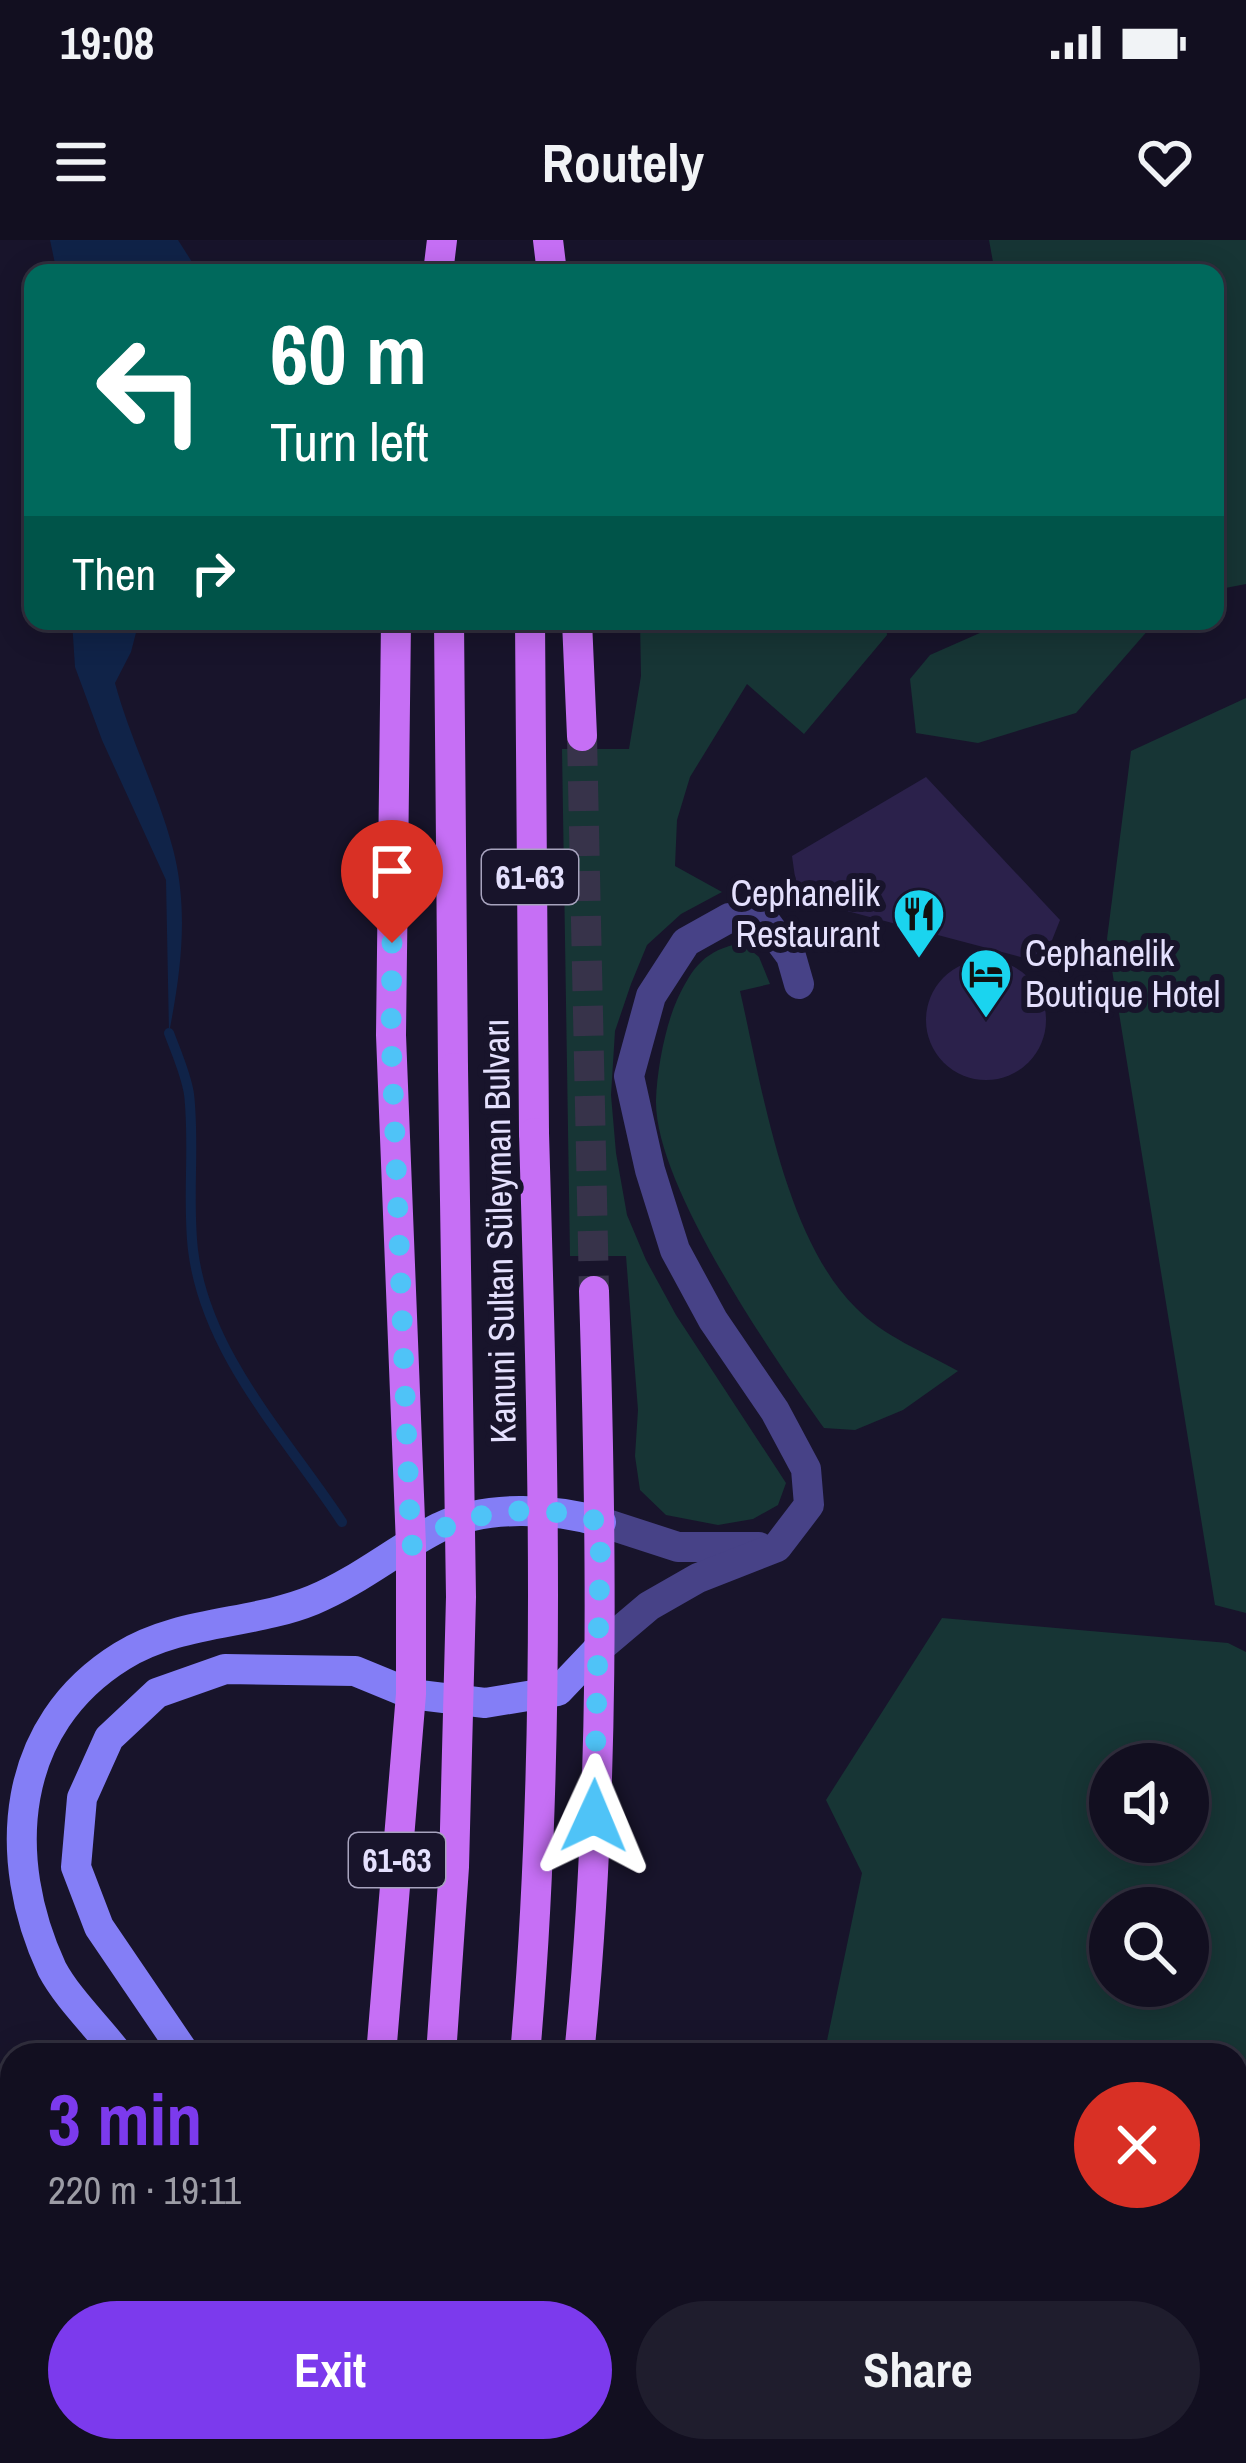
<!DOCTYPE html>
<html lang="en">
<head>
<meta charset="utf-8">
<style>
  :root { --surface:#120f20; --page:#1f1d2d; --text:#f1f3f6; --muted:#9c9ca5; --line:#312f3e; --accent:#7c3aed }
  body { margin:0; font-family:"Archivo Narrow",sans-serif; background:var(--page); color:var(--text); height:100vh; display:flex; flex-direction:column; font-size:45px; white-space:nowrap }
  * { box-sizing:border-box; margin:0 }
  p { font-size:39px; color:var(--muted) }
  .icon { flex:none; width:66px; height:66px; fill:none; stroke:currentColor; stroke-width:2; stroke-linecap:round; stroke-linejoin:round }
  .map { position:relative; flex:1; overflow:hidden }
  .side { position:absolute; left:0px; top:1803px; width:1248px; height:420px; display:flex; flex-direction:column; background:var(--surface); border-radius:36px 36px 0 0; box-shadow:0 6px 30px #0003,0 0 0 3px var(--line) }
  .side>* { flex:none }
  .top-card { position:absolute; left:24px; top:24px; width:1200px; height:366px; border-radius:24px; box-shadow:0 6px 30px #0003,0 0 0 3px var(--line); background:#00695c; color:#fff; overflow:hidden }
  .buttons { position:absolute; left:1089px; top:1503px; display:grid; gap:24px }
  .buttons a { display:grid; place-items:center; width:120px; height:120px; border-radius:50%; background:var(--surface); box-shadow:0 6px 30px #0003,0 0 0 3px var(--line); font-size:60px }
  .pin { position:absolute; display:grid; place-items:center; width:102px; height:102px; color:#fff; margin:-123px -51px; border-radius:50% 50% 50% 0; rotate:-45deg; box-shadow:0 0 12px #0007 }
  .pin .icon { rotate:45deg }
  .me { position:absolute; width:132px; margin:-66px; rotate:1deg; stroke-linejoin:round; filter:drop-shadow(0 0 9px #0008) }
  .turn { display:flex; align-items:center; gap:42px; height:252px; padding:0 48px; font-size:54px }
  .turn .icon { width:156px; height:156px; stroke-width:2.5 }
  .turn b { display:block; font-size:84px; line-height:102px }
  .then { display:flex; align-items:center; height:114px; padding:0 48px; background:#0003; gap:24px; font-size:45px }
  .round { display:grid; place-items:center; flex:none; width:126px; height:126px; border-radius:63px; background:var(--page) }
  .headline { display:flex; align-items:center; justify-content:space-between; height:204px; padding:0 48px }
  h1 { font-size:72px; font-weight:700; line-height:90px; color:var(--accent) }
  .button { display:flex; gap:24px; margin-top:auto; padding:24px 48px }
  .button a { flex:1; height:138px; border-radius:72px; background:var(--accent); color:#fff; font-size:48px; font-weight:700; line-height:138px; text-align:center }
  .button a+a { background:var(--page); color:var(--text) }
  .status { display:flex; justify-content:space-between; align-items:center; height:84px; padding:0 60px; background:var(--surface); direction:ltr }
  .status svg { height:33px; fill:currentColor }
  header { display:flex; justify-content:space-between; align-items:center; height:156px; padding:0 48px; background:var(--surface); font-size:54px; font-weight:700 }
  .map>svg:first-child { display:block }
  .green { fill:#173535; fill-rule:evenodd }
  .water { fill:#102348 }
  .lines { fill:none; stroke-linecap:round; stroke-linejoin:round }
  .stream { stroke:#102348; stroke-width:10 }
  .building { fill:#2b214b }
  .primary-tunnel { stroke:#37334a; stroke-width:30; stroke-dasharray:30 15; stroke-linecap:butt }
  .street { stroke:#474287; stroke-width:30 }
  .secondary { stroke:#847ef6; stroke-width:30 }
  .primary { stroke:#c66ff5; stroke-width:30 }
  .primary-bridge { stroke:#c66ff5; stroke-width:30 }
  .route { stroke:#4fc3f7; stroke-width:21; stroke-dasharray:0 37.8 }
  .labels { text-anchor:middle; stroke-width:12; stroke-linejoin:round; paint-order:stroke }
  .shield { fill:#18142b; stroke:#a7a3be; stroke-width:3 }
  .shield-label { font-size:33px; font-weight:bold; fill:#e4e0fd }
  .poi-label { font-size:36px; fill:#e4e0fd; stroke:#18142b; text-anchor:end }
  .street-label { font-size:36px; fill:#e4e0fd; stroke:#18142b }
</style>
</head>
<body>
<div class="status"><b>19:08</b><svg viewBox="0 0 49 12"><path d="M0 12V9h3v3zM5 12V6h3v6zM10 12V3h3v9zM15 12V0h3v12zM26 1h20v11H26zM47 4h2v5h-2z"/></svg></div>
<header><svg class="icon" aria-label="menu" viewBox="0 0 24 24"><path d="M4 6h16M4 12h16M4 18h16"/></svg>Routely<svg class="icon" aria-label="heart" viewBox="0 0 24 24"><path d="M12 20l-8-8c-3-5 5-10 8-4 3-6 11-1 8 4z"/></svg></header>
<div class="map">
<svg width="1246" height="2223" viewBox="0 0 1246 2223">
  <rect width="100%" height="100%" fill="#18142b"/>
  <!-- green -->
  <g class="green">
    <path d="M989,0H1246V344L1215,350V33H995Z"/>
    <path d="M640,381H886L887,395L804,494L747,444L690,537L677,580L675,626L722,652L681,674L647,705L631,744L615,791L611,855L616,913L627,975L646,1020L676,1075L786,1243L778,1265L753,1279L718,1285L666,1275L640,1250L635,1216L638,1170L626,1016H570L562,509H629L641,436Z"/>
    <path d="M1007,381H1156L1076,473L978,503L916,493L910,439L930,415Z"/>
    <path d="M1246,458V1373L1215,1365L1107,699L1131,511Z"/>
    <path d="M742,703L759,717L770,744L740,751C762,847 784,997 856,1068C883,1096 924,1112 958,1131L903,1170L855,1190L824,1188C774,1118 654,945 656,860C657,830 665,787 677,760C693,726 705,710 742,703Z"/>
    <path d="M942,1378L1228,1403L1246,1412V2223H652L654,2211H1236V1815H824L862,1633L826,1560ZM1110,1524H1188V1602H1110ZM1188,1668V1746H1110V1668Z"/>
  </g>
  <!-- water -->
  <g class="water">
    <path d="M50,0H178L199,33H57Z"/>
    <path d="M72,381H139L131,412L115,443C130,499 158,552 173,609C189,671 181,732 169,793L166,640L102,500L75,427Z"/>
  </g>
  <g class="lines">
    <!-- stream -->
    <path class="stream" d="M169,793C176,812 186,834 189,854C195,905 187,959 193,1010C206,1115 287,1198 342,1282"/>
  </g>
  <!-- building -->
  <g class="building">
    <path d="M926,537L1060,680L1043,723L798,658L792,616Z"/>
    <circle cx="986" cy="780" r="60"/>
  </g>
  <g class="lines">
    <!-- primary-tunnel -->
    <path class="primary-tunnel" d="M582,496L594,1051"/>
    <!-- street -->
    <g class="street">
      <path d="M601,1282L678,1307H759"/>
      <path d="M597,1410L649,1366L698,1338L777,1307L809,1265L806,1229L775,1171L713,1080L675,1010L650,930L629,836L651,756L686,702L729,678L762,677L791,716L799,744"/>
      <path d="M0,1977L12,1996"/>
      <path d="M0,2041L12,2087"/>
    </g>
    <!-- secondary -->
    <g class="secondary">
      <path d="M119,1815C98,1787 68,1759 52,1729C0,1617 10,1485 122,1416C180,1380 252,1385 313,1360C359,1341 396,1309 440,1287C487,1265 553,1268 601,1282"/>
      <path d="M186,1815L99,1687L76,1627L82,1558L109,1498L157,1453L225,1429L355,1431L411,1454L485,1463L558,1451L597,1410"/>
      <path d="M188,2211L192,2223"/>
      <path d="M43,2223L47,2211"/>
      <path d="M215,2223L222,2211"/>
    </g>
    <!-- primary -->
    <g class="primary">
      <path d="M548,0L552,33"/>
      <path d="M438,33L442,0"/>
      <path d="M449,381L453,828"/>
      <path d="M530,381L534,893"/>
      <path d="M577,381L582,496"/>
      <path d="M381,1815L411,1454V1306L391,795L396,381"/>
      <path d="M579,1815C605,1562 602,1305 594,1051"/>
      <path d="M355,2223L356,2211"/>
      <path d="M410,2223L411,2211"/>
      <path d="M490,2223L491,2211"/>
      <path d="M540,2223L541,2211"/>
    </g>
    <!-- primary-bridge -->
    <g class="primary-bridge">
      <path d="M441,1815L454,1627L461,1357L453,828"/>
      <path d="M525,1815C552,1508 543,1201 534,893"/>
    </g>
  </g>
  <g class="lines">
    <!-- route -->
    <path class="route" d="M392,703L391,795L411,1306C468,1268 535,1262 601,1282L594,1576"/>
  </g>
  <!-- icons -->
  <defs>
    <g id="restaurant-pin" transform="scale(2.7)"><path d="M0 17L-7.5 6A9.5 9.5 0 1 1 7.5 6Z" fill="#1ad4ef" stroke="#18142b"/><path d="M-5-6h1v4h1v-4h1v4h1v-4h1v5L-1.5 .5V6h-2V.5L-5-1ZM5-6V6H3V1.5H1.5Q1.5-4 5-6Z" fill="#111"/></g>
    <g id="hotel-pin" transform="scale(2.7)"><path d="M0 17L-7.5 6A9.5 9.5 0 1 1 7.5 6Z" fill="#1ad4ef" stroke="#18142b"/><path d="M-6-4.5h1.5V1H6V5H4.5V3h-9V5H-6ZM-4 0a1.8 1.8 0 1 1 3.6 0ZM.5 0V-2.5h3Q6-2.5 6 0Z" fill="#111"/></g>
  </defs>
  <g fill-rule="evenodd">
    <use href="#restaurant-pin" x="919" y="674"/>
    <use href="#hotel-pin" x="986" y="734"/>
  </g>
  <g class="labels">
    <!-- shield labels -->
    <g class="shield">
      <rect x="482" y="610" width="96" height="54" rx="9"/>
      <rect x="349" y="1593" width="96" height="54" rx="9"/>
    </g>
    <g class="shield-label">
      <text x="530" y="649">61-63</text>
      <text x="397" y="1632">61-63</text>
    </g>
    <!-- poi labels -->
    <g class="poi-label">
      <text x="880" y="666">Cephanelik<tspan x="880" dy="41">Restaurant</tspan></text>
      <text x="1025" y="726" text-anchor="start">Cephanelik<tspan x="1025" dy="41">Boutique Hotel</tspan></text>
    </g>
    <!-- street labels -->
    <g class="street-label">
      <text transform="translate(499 991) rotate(-91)" y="13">Kanuni Sultan Süleyman Bulvarı</text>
    </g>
  </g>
</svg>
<div class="buttons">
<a><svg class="icon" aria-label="sound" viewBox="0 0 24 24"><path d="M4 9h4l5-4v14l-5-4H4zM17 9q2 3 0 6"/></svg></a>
<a><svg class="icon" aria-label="search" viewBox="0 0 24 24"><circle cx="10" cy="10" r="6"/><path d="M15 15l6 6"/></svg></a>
</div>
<div class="pin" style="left:392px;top:703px;background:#d93025"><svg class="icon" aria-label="arrive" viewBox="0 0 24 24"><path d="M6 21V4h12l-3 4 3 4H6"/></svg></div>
<svg class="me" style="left:594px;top:1576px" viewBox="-20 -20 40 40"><path d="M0-17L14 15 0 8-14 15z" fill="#4fc3f7" stroke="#fff" stroke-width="4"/></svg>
<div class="top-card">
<div class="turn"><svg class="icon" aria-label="left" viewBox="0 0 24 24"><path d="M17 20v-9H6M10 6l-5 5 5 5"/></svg><div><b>60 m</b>Turn left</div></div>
<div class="then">Then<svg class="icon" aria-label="right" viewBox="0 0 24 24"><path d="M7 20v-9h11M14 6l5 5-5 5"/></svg></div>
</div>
<section class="side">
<div class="headline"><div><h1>3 min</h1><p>220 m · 19:11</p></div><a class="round" style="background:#d93025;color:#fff"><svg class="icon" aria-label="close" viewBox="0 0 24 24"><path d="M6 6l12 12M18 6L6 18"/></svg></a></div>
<div class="button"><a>Exit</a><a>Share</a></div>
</section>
</div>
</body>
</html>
